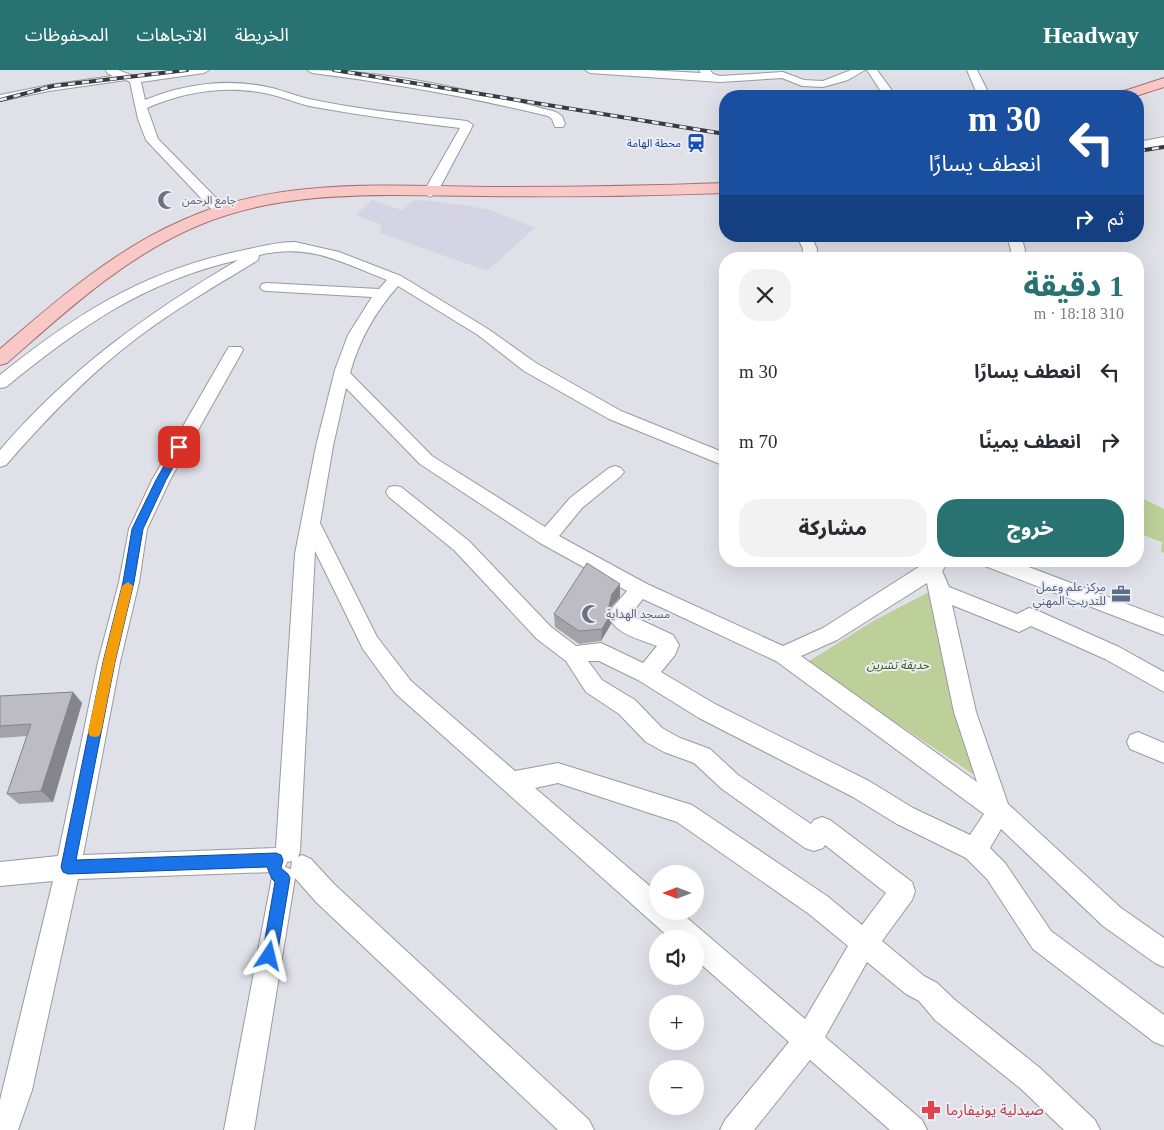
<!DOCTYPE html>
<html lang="ar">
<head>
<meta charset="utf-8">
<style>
  :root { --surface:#fff; --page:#f2f2f3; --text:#2b2b33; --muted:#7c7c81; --accent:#287271 }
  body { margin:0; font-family:"Times New Roman","Noto Sans Arabic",serif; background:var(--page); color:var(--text); direction:rtl; height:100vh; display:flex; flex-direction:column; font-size:19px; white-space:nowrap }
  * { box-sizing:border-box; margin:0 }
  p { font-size:16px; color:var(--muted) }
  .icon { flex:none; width:28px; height:28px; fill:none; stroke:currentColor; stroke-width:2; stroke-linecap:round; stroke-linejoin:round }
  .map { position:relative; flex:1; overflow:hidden; direction:ltr }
  .panel { position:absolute; left:719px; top:182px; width:425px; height:315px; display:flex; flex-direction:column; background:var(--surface); border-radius:20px; box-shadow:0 5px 20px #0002; direction:rtl }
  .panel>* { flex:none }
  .hud { position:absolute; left:719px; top:20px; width:425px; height:152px; border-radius:20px; box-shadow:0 5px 20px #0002; direction:rtl; background:#1a4fa0; color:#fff; overflow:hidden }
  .needle { width:32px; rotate:270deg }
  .buttons { position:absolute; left:649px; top:795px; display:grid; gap:10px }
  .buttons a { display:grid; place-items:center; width:55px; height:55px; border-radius:50%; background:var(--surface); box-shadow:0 5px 20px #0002; font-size:25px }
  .pin { position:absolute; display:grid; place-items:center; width:42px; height:42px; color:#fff; margin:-21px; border-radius:10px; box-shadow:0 2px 8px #0006 }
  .me { position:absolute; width:55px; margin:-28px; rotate:10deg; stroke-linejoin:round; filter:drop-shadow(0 0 4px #0008) }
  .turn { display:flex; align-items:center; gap:18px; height:105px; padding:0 20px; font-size:22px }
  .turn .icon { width:65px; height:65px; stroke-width:2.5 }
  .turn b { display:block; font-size:35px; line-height:42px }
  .then { display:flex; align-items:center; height:48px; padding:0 20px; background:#0003; gap:10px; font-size:19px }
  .round { display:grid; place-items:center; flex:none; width:52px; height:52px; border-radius:20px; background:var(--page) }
  .head { display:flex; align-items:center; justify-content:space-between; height:85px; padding:0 20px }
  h1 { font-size:30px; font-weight:800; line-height:38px; color:var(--accent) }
  .cta { display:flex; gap:10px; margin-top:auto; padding:10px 20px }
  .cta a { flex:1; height:58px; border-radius:20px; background:var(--accent); color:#fff; font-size:20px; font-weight:800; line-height:58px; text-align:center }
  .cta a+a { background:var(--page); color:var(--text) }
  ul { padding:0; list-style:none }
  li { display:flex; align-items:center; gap:15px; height:70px; padding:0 20px }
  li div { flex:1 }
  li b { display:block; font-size:19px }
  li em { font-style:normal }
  header { display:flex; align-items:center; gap:30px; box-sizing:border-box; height:70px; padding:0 25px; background:var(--accent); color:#fff }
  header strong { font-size:24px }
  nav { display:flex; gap:28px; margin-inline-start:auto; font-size:18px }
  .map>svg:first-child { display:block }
  .built { fill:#d5d4e5 }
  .green { fill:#bdd099 }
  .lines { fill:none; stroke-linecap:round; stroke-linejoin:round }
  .minor-casing { stroke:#9999a2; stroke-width:2 }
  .major-casing { stroke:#a5716f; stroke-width:2 }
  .minor { fill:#fff; fill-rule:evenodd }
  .major { fill:#f8c8c6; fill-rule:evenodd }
  .rail-casing { stroke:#3a3a3e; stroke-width:4 }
  .rail { stroke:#ededf6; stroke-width:2.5; stroke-dasharray:7; stroke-linecap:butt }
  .wall { fill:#a3a2a9 }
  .shaded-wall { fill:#84848a }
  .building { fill:#bdbcc5; stroke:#84848a }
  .route { fill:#1a73e8; stroke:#114b97 }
  .slow { fill:#f59e0b }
  .labels { text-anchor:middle; stroke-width:4; stroke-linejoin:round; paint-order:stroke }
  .far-transit-label { font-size:11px; fill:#164399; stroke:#ededf6; text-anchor:end }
  .far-worship-label { font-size:11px; fill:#5b616d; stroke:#ededf6; text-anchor:start }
  .service-label { font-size:12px; fill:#4e5e75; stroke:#ededf6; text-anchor:end }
  .worship-label { font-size:12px; fill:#5b616d; stroke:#ededf6; text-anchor:start }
  .park-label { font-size:12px; font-style:italic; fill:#455616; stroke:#ededf6 }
  .near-health-label { font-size:15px; fill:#be3a42; stroke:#ededf6; text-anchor:start }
</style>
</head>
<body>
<header>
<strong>Headway</strong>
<nav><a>الخريطة</a><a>الاتجاهات</a><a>المحفوظات</a></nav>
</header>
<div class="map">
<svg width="1164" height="1060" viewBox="0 0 1164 1060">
  <rect width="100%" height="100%" fill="#e0e0e9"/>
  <!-- built -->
  <path class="built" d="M372,130L403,140L412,131L421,130L463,135L490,140L535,158L487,201L380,163L381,155L356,145Z"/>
  <!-- green -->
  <g class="green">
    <path d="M1138,426L1164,439V483L1161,482L1162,472L1138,463Z"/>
    <path d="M933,520L976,706L806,593L875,550Z"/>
  </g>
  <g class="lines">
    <!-- minor casing -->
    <g class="minor-casing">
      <g id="minor">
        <path d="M106,0H118L136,7L181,0H209L204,3L141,12L145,30C185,13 230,8 272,18C284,21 296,26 309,29C360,40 414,45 467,51L473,55L437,123L430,127L423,123L460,58C409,52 359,45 309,36C296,33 283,27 269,24C228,15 186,21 147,38L158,69L226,138L228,141L226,144H216L146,70L138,49L130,12L126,10L49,21L0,31V25L49,15L113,6L107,3Z"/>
        <path d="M307,0C390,0 475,21 556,42L562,46L565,54L563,57H555L552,49L548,46C470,27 392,13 312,3Z"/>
        <path d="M585,0H646L701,3L699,0H710L713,4L720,6L783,2L804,10L823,11L851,0H865L848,10L823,17L802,16L782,8L720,12L590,3Z"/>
        <path d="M867,0H877L896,26H884Z"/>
        <path d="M967,0H977L990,26H978Z"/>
        <path d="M1164,67V75L1138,80V72Z"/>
        <path d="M797,166H811L817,179L816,189H802L803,179Z"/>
        <path d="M1007,166H1021L1025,180L1023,189H1009L1011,180Z"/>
        <path d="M295,172L339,182L401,206L488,259L536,293L621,341L725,383V396L609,349L524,301L478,265L398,216C375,242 359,270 350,303L432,386L545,457L570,428L609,398L615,396L621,398L624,402L621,406L582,438L559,466L647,514L783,576L823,558L928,491H949L942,501L949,517L1017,544L1029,538L1036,540L1119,577L1164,602V622L1105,589L1031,556L1019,562L952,535L976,642L1008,734L1121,838L1164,868V897L1155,893L1103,856L1001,759L990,778L1005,793L1051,861L1164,945V976L1154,972L1033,879L987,809L966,788L897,754L853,727L699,648L638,610L599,591H588L602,610L635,630L662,658L680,668L710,679L738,705L811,754L814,750L822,747L830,750L912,812L915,821L912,830L882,871L924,906L937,913L955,930L1040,998L1095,1050L1100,1060H1064L1020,1018L935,950L919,931L906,924L867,892L825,967L922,1050L927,1060H890L810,990L754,1060H720L725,1050L789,972L695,889V869H671L395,623L363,579L315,481L300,781L298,787L302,785L311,789L334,814L589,1050L594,1060H558L316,832L295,808L254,1060H224L273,802L78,809L32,1020L18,1060H0V1030L53,811L0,816V792L58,786L98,592L119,512L129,459L152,410L227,280L229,277H241L243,280L170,410L147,459L139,512L120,592L83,785L276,778L295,484L316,376L335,300L348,265L372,227L267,221L262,220L260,217L262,214L267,213L379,219L387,210C341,192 310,173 259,185L258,190C217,215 175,239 137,268C88,305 46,349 6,395L0,397V380C70,299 146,244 238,190C145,211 78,258 6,317L0,318V305C75,245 140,203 235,182C255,178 275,172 295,172ZM346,318L420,394L540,473L627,521L613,537L610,549C618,565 642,570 657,576L643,593L601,573L576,576L551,557L469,471L401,417L395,416L389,417L386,422L389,427L455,481L537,569L566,591L586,622L619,644L646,672L664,682L694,693L722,719L805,778L814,781L823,778L825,775L886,823L862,855L827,826L692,735L558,693L515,701L411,611L377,567L320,453L333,376ZM927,513L954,642L977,712L801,586L837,570ZM643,529L776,591L984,744L970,765L913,738L869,711L715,634L661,602L675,585L679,575L673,565L630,545ZM558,713L677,752L809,844L848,876L805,949L679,841H658V823L535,718ZM292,791L291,799L285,797L287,792Z"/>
        <path d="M982,491H1013L1164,548V565L985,496Z"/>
        <path d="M1138,662L1164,673V693L1130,679L1127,672L1130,665Z"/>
      </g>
    </g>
    <!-- major casing -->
    <g class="major-casing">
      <g id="major">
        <path d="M1164,8V17L1136,26H1116L1118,23Z"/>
        <path d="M725,113V123C645,126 566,127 486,126C389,126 288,117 197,156C124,187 65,242 7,293L0,295V279C57,230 114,180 183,150C278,107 387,116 489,117C568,117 646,116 725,113Z"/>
      </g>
    </g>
    <!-- minor -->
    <use href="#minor" class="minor"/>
    <!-- major -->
    <use href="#major" class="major"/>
    <!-- rail casing -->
    <g class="rail-casing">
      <g id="rail">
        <path d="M334,0L725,64"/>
        <path d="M0,30L53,16L187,0"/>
        <path d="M1138,81L1164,77"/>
      </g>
    </g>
    <!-- rail -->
    <use href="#rail" class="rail"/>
  </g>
  <!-- wall -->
  <g class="wall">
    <path d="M620,527L611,537L610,539L612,542L611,554L601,571L579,574L555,557L554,544Z"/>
    <path d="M73,622L82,633L53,732L19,734L7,724L27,666L0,668V626Z"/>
  </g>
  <!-- shaded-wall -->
  <g class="shaded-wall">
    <path d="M620,514V527L611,537L608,548L612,542L611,554L601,571L602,559L612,524Z"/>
    <path d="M73,622L82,633L53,732L41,721Z"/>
  </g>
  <!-- building -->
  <g class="building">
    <path d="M587,493L620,514L612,524L609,536L612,542L602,559L579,561L554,544Z"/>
    <path d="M73,622L41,721L7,724L31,654L0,656V626Z"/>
  </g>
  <!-- route -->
  <path class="route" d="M179,374L184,377L166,410L143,459L134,512L115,592L76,790L276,783L281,785L283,790L281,798L288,804L290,808L277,886L274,891L269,893L264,891L262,886L275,812L272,809L267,797L68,804L63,802L61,797L103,592L123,512L132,459L156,410L176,375Z"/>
  <!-- slow -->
  <path class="slow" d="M128,512L133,516L115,592L101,662L99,666L95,667L90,666L88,662L103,592L122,516Z"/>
  <!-- icons -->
  <defs>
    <g id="station-bare" transform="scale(1.5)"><path d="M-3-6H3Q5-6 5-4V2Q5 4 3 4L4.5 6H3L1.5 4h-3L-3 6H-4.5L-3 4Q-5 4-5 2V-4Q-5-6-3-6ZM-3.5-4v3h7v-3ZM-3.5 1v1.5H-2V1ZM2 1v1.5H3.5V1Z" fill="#1a4fb4" stroke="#ededf6" stroke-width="2.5" paint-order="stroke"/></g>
    <g id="mosque-bare" transform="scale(1.5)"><path d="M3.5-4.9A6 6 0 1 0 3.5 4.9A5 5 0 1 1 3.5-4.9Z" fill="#6b7280" stroke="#ededf6" stroke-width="2.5" paint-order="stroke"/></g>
    <g id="office-bare" transform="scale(1.5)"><path d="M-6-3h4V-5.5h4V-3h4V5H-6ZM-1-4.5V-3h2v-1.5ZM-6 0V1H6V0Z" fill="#5c6f8a" stroke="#ededf6" stroke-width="2.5" paint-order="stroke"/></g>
    <g id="pharmacy-bare" transform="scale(1.5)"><path d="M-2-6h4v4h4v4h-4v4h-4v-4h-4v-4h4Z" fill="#e0444e" stroke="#ededf6" stroke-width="2.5" paint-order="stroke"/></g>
  </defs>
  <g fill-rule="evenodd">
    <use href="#station-bare" x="696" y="73"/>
    <use href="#mosque-bare" x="167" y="130"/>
    <use href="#office-bare" x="1121" y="524"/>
    <use href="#mosque-bare" x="591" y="544"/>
    <use href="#pharmacy-bare" x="931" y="1040"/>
  </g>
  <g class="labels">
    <!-- far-transit labels -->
    <g class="far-transit-label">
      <text x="681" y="77">محطة الهامة</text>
    </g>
    <!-- far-worship labels -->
    <g class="far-worship-label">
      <text x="182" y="134">جامع الرحمن</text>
    </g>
    <!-- service labels -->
    <g class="service-label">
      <text x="1106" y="521">مركز علم وعمل<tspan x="1106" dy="14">للتدريب المهني</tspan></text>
    </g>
    <!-- worship labels -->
    <g class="worship-label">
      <text x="606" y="548">مسجد الهداية</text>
    </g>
    <!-- park labels -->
    <g class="park-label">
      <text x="898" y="599">حديقة تشرين</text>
    </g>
    <!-- near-health labels -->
    <g class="near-health-label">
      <text x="946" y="1045">صيدلية يونيفارما</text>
    </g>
  </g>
</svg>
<div class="buttons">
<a><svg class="needle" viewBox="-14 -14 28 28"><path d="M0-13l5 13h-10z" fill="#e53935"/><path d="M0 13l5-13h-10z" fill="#7c7c81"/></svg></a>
<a><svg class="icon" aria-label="sound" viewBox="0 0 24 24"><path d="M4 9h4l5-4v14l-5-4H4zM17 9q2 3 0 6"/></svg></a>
<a>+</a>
<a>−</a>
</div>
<div class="pin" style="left:179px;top:377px;background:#d93025"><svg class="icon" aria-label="arrive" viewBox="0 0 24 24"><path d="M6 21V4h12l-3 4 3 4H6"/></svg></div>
<svg class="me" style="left:269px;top:886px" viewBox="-20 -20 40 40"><path d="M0-17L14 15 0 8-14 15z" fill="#1a73e8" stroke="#fff" stroke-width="4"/></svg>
<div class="hud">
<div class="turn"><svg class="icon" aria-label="left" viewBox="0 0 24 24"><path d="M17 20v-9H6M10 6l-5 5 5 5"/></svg><div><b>30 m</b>انعطف يسارًا</div></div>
<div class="then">ثم<svg class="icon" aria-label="right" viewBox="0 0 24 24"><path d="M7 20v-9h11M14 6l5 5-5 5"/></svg></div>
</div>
<section class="panel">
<div class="head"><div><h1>1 دقيقة</h1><p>310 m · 18:18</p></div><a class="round"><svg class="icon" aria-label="close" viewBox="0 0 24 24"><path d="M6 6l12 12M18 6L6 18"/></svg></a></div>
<ul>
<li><svg class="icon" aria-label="left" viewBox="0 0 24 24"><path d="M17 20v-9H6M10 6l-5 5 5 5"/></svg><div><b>انعطف يسارًا</b></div><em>30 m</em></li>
<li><svg class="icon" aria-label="right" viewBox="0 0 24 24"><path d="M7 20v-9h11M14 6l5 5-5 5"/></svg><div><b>انعطف يمينًا</b></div><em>70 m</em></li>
</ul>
<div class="cta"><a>خروج</a><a>مشاركة</a></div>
</section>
</div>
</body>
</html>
